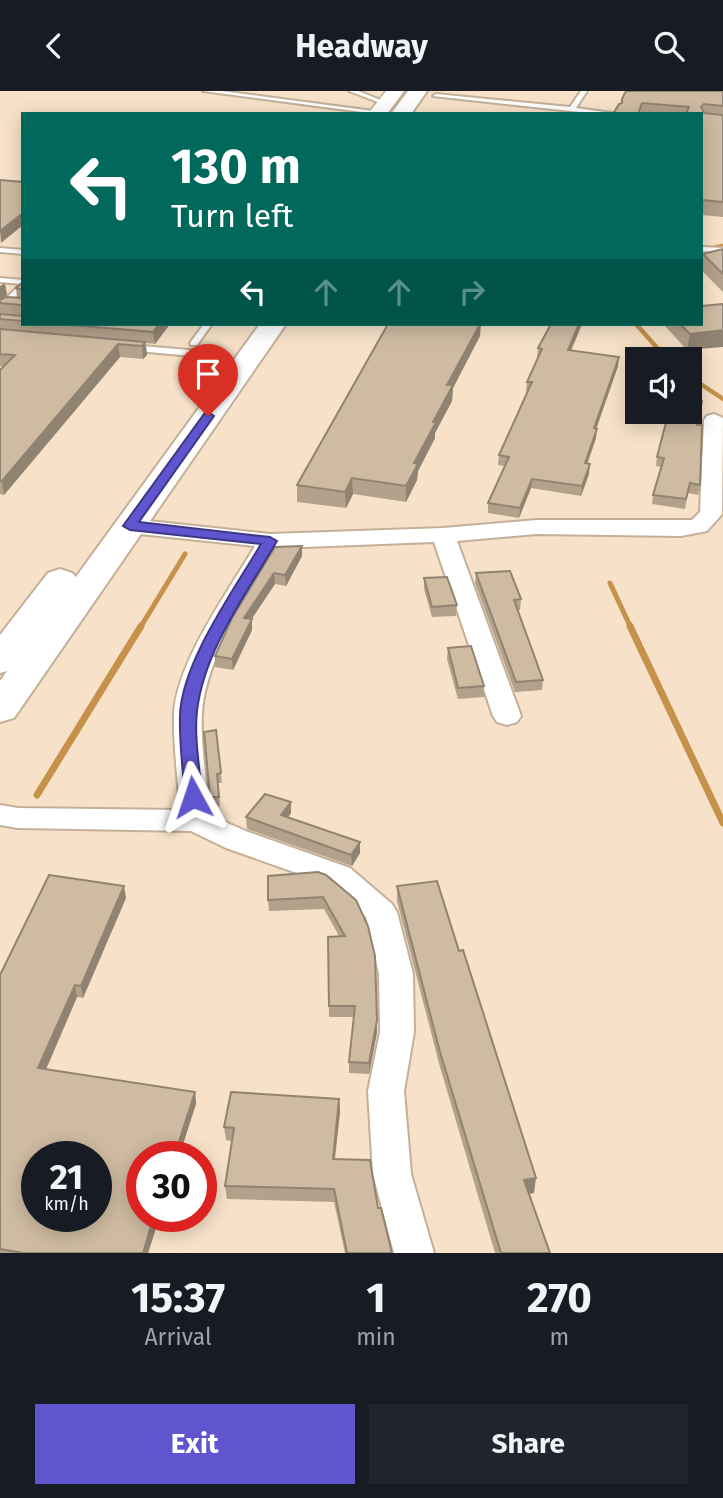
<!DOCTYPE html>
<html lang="en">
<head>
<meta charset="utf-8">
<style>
  :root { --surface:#171b24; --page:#20242c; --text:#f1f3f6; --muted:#9ea1a6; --accent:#5f55ce }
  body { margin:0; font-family:"Fira Sans",sans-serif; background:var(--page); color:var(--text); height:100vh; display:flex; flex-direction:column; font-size:26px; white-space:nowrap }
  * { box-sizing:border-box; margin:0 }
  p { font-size:23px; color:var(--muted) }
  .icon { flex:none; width:38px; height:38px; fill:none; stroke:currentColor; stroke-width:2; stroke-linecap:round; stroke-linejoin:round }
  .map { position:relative; height:1162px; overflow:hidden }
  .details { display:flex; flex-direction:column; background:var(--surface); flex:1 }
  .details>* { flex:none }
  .guide { position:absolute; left:21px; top:21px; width:682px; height:214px; border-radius:0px; box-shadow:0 4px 18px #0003; background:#00695c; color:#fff; overflow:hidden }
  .fabs { position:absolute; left:625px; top:256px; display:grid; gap:14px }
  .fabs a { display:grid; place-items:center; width:77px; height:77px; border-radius:0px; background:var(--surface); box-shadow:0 4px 18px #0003; font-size:35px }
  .speed { position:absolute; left:21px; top:1050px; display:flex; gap:14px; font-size:35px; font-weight:700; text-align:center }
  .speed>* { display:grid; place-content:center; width:91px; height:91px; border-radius:50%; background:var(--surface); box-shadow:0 4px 18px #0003; line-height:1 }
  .speed small { font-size:18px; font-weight:400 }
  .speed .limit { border:10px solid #d22; background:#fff; color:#111 }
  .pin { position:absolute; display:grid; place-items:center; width:60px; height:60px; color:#fff; margin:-72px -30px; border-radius:50% 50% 50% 0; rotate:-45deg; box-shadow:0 0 7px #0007 }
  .pin .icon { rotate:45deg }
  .me { position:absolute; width:77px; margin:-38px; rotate:355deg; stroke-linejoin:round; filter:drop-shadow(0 0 5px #0008) }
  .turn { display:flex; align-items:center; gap:24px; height:147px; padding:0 35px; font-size:32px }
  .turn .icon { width:91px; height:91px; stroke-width:2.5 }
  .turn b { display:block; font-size:49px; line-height:60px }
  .lanes { display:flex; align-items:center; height:66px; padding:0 35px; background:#0003; justify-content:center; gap:35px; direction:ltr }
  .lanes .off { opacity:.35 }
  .eta { display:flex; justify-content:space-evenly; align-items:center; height:119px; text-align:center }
  .eta b { font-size:42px; font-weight:700; line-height:49px }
  .primary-button { display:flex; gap:14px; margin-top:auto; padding:14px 35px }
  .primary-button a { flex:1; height:80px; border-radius:0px; background:var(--accent); color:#fff; font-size:28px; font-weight:700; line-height:80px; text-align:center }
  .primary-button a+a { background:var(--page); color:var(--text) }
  header { display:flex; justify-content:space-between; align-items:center; height:91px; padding:0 35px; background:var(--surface); font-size:32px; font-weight:700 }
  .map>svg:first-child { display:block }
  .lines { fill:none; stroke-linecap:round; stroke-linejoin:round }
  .stream-far2 { stroke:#c6914a; stroke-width:4.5 }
  .stream-far1 { stroke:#c6914a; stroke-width:5 }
  .stream { stroke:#c6914a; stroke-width:7 }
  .lane-casing { stroke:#c4b098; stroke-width:4 }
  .street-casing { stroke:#c4b098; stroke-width:4 }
  .secondary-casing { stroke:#c4b098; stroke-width:3 }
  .highway-casing { stroke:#c4b098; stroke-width:4 }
  .lane { fill:#fff; fill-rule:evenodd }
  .street { fill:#fff; fill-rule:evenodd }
  .secondary { fill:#fff; fill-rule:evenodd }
  .highway { fill:#fff; fill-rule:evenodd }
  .wall { fill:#b2a18b }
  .shaded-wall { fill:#918371 }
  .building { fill:#cfbba2; stroke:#918371; stroke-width:2; fill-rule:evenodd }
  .route { fill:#5f55ce; stroke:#3e3786; stroke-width:2 }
</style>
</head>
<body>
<header><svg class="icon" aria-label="back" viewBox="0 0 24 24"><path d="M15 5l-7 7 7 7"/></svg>Headway<svg class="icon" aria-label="search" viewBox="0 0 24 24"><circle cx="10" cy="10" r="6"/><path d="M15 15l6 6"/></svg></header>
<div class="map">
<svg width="723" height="1162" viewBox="0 0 723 1162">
  <rect width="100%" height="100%" fill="#f7e2c9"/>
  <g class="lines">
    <!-- stream-far2 -->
    <g class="stream-far2">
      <path d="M702,159L723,155"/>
      <path d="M636,233L667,268"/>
      <path d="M690,286L723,308"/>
    </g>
    <!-- stream-far1 -->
    <g class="stream-far1">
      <path d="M610,492L631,537"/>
      <path d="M140,537L185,463"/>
    </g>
    <!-- stream -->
    <g class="stream">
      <path d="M630,535L723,732"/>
      <path d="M37,704L141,535"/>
    </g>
    <!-- lane casing -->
    <g class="lane-casing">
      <g id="lane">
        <path d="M203,0H221L381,21L377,23Z"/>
        <path d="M349,0H358L388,12L383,13Z"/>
        <path d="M581,0H587L576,17L619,23H598L433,5L436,3L570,16Z"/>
        <path d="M702,156L723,157V161L702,160Z"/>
        <path d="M0,157L23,159V163L0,161Z"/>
        <path d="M0,187L23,189V200L0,220V213L21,193L0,191Z"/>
        <path d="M204,233H212L197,254H191L190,252Z"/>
        <path d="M130,254L224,262L228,265L224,268L127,259L126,257Z"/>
      </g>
    </g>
    <!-- street casing -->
    <g class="street-casing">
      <path id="street" d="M714,323L723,327L722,423L707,440L681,445L536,443L457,450L521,625L517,631L507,634L497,631L493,625L434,451L278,457C250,504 205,567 202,622C200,655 207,691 209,724L248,741L350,777L392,813L397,821L413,883L414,941L404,1000L411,1083L434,1162H394L373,1083L368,1000L380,941L379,883L366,826L328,793L226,757L191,740L18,737L0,734V714L18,717L180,719C178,688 173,654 174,623C177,570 228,501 255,455L130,442L122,440L119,435L122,430L130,428L270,443L443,437L536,429H692L700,421L704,329L707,325Z"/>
    </g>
    <!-- secondary casing -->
    <g class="secondary-casing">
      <path id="secondary" d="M386,0H404L387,23H368Z"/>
    </g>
    <!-- highway casing -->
    <g class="highway-casing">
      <g id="highway">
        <path d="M408,0H427L411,23H391Z"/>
        <path d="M260,233H286L14,627L0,631V590L7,580L0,582V544L48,482L60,478L72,482L76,486Z"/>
      </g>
    </g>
    <!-- lane -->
    <use href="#lane" class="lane"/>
    <!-- street -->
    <use href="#street" class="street"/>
    <!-- secondary -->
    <use href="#secondary" class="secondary"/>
    <!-- highway -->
    <use href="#highway" class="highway"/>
  </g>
  <!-- wall -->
  <g class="wall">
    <path d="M723,0V126L702,124V23H613L621,12L622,8Z"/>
    <path d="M723,158V201L702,180L703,163Z"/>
    <path d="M23,191V233H170L155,253L146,252L147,264L143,268L120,266L4,404L0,403V279L3,276L0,275V209L17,207L16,197Z"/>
    <path d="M582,233L571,260L618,275L596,338V347L587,373L589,383L581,405L531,397L519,427L488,422V412L505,375L498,374L499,364L528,300H526L527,291L538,266H537L538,257Z"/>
    <path d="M665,233H702L687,259L665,235Z"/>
    <path d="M480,245L453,297L452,310L435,342V347L418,380L417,389L406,411L353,403L346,417L297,411V394Z"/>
    <path d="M701,320L697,334L700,394L698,404L688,402L685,418L652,413L653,404L661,376L656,375L657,366Z"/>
    <path d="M275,456L302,465L286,495L275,493L251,528L252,539L233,579L215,576V565Z"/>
    <path d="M476,482L521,508L520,519H517L543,589L542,599L515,601L475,492Z"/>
    <path d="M424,487L457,514L456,525L432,526L424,498Z"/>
    <path d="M448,557L484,595V606L458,608L447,568Z"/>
    <path d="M216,639L222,692H218L220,715L211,716L204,641Z"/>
    <path d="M291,711V722L288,727L360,762L352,775L247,738L246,726Z"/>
    <path d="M326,784L377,929V941L369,983L349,982V971L354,926H329L328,846L339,845L324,818L269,820L268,809Z"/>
    <path d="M397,795L534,1102L529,1103L550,1162H495L440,976L397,810Z"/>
    <path d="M126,807L83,907L77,906L46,979L195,1001L196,1013L142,1125H160L148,1162H0V884Z"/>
    <path d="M339,1008L340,1021L335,1068L378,1117L392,1162H345L334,1111L227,1108L225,1095L232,1050L226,1049L224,1036Z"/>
  </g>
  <!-- shaded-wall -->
  <g class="shaded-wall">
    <path d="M23,122V134L1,152L0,140Z"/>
    <path d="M5,192L7,204L0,209V195Z"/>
    <path d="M159,233H170L155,253L153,241Z"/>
    <path d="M480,233H481L480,245L453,297L452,310L435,342V347L418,380L417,389L406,411V395L414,372L433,331L447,294Z"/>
    <path d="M579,233H582L567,268L568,259Z"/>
    <path d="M723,239V256L687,259L690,243Z"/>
    <path d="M145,251L147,264L143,268L142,255Z"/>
    <path d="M118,253L120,266L4,404L2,390Z"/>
    <path d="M619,266L618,275L593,347L594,337Z"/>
    <path d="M597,338L596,347L584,382L585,372Z"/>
    <path d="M590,373L589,383L581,405L582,395Z"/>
    <path d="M352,387L353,403L346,417L345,401Z"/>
    <path d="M532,388L531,397L519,427L520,417Z"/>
    <path d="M302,455V465L286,495L285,484Z"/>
    <path d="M274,482L275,493L245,538L244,527Z"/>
    <path d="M252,528V539L233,579L232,568Z"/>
    <path d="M291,711V722L281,736V724Z"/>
    <path d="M360,751V762L352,775L351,764Z"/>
    <path d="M124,795L126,807L83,907L81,895Z"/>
    <path d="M75,894L77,906L41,989L38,977Z"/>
    <path d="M377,929V941L369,983V972Z"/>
    <path d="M195,1001L196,1013L179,1066H174Z"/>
    <path d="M339,1008L340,1021L333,1081V1068Z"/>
    <path d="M536,1087L534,1102L522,1104L524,1089Z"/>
    <path d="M154,1125H160L148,1162H143Z"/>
  </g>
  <!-- building -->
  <g class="building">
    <path d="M626,0H723V15L704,13L701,16L704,22L723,24V111L702,109V23H686L689,16L642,12L638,23H613L619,13L622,12V8Z"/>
    <path d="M0,89L23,91V122L0,140Z"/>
    <path d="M723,158V183L703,163Z"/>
    <path d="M23,191V199L16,197Z"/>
    <path d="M6,206L23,207V216L21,214L0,212V209Z"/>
    <path d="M723,213V239L690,243L680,233H702V215Z"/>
    <path d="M0,223L21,225L23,224V230L0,228Z"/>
    <path d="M59,233H114L130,234L132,233H159L153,241Z"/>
    <path d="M388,233H480L447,294H453L433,331H436L414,372L418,373L406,395L352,387L345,401L297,394Z"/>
    <path d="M551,233H579L568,259L619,266L594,337L597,338L585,372L590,373L582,395L532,388L520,417L488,412L509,366L499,364L532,291H527L542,258L538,257Z"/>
    <path d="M0,238L145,251L142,255L118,253L2,390H0V279L15,264L0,263Z"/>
    <path d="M690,309L702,310L697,334H702L700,394L690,392L686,408L653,404L664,367L657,366L669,320H690Z"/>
    <path d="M302,455L285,484L274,482L244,527L252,528L232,568L215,565L232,527L275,456Z"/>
    <path d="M510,480L521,508L514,509L543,589L516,591L476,482Z"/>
    <path d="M447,486L457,514L432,516L424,487Z"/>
    <path d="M471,555L484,595L458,597L448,557Z"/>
    <path d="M216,639L221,682L217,683L219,706H210L204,641Z"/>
    <path d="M265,703L291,711L281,724L360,751L351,764L246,726Z"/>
    <path d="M318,781L326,784L356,809L368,835L375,865L377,929L369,972L349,971L355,915H329L328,846L345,845L323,806L268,809V785Z"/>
    <path d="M49,784L124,795L81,895L75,894L38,977L195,1001L174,1066H142V1125H154L143,1162H23L0,1158V884ZM37,1066H96V1125H37Z"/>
    <path d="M437,790L459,860L463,859L536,1087L524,1089L550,1162H501L440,961L397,795Z"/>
    <path d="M231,1001L339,1008L333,1068L370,1069L378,1117H381L392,1162H347L334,1098L225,1095L234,1037L224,1036Z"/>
  </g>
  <!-- route -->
  <path class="route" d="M208,321L214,325L139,431L270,446L277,450C247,502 204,559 197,620C194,647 200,678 202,706L193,712L185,706C183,679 179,651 180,624C182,571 234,499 261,453L130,439L123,435L204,323Z"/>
</svg>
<div class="fabs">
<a><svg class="icon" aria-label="sound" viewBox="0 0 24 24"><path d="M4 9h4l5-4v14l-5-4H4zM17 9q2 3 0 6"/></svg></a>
</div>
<div class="speed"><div>21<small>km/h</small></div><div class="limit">30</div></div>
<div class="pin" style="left:208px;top:325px;background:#d93025"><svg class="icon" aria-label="arrive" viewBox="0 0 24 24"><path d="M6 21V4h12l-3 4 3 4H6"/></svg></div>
<svg class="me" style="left:193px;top:706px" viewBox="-20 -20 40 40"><path d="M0-17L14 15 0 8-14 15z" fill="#5f55ce" stroke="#fff" stroke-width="4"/></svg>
<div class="guide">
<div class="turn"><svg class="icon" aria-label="left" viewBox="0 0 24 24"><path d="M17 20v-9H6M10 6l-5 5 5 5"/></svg><div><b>130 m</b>Turn left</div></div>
<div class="lanes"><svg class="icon" aria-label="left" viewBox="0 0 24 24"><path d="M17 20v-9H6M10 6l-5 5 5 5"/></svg><svg class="icon off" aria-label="ahead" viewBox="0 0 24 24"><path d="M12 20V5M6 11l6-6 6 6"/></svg><svg class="icon off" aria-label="ahead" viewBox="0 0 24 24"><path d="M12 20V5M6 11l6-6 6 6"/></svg><svg class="icon off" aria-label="right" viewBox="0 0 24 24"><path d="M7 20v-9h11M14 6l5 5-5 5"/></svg></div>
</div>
</div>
<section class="details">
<div class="eta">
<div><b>15:37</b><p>Arrival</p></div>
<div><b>1</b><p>min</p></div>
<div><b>270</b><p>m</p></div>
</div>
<div class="primary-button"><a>Exit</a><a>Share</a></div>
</section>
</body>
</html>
